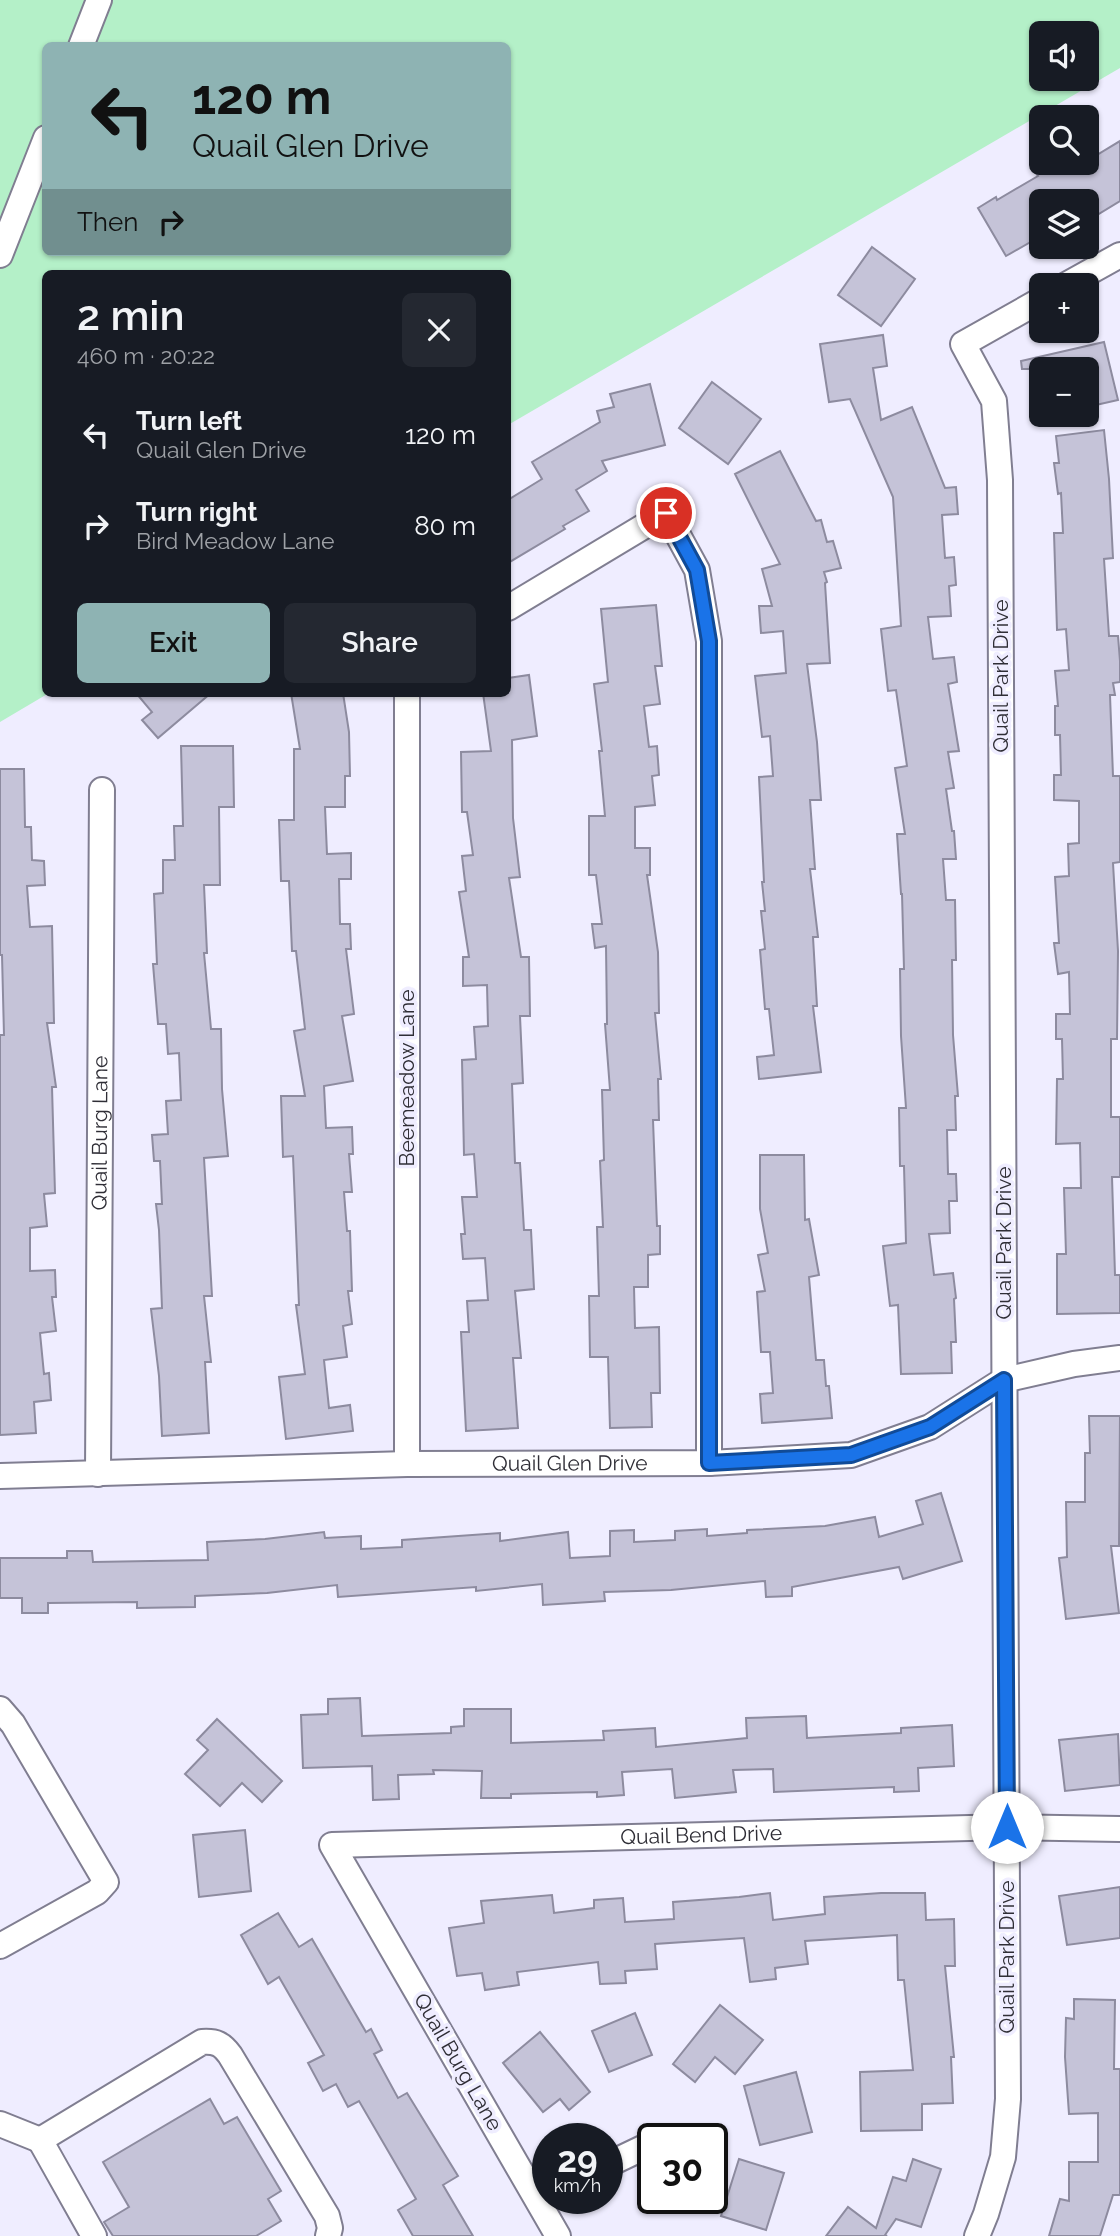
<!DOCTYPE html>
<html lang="en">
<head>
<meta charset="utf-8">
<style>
  :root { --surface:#171b24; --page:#242831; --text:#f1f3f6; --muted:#9ea1a6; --accent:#8eb3b3 }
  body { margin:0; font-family:Raleway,sans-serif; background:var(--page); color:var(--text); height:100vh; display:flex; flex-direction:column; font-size:26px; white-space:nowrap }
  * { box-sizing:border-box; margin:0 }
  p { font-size:23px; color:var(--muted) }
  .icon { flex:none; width:38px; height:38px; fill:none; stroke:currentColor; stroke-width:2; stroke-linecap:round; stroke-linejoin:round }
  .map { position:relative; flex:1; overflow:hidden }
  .side { position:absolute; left:42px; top:270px; width:469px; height:427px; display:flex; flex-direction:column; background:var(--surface); border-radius:10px; box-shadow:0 2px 5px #0004 }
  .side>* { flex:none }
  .top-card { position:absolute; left:42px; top:42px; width:469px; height:214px; border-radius:10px; box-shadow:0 2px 5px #0004; background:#8eb3b3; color:#111; overflow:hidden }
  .tools { position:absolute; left:1029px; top:21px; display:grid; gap:14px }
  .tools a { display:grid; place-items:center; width:70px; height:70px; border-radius:10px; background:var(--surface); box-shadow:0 2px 5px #0004; font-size:35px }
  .speed { position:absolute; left:532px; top:2123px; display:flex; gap:14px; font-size:35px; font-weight:700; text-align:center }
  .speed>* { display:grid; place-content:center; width:91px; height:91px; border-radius:50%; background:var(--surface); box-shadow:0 2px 5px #0004; line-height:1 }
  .speed small { font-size:18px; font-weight:400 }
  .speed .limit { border:4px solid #111; border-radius:10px; background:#fff; color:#111 }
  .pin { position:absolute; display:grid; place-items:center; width:60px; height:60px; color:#fff; margin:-30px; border:4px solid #fff; border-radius:50%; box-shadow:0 2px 7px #0007 }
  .me { position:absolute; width:77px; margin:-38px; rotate:0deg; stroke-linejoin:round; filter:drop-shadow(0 0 5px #0008) }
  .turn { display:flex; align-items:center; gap:24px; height:147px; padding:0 35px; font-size:32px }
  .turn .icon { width:91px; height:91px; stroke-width:2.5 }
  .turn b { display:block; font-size:49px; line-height:60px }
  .then { display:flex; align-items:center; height:66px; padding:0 35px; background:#0003; gap:14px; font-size:26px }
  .round { display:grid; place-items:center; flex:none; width:74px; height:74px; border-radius:10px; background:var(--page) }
  .summary { display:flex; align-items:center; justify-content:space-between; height:119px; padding:0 35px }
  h1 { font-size:42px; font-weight:600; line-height:52px }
  .cta { display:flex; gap:14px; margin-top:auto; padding:14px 35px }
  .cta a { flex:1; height:80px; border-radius:10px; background:var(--accent); color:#111; font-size:28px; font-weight:600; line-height:80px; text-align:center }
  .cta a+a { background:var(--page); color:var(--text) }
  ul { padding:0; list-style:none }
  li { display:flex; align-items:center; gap:21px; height:91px; padding:0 35px }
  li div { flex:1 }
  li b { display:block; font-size:26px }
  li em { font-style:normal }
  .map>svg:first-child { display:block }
  .green { fill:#b4f0c8; fill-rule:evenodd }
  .building { fill:#c5c3d8; stroke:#8d8b9f; stroke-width:2 }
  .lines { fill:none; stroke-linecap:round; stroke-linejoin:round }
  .minor-casing { stroke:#807e91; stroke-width:28 }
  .minor { stroke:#fff; stroke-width:24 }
  .route-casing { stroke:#114b97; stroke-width:18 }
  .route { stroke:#1a73e8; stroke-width:12 }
  .labels { text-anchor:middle; stroke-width:7; stroke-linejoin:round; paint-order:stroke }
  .street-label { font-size:21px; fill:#2f2e36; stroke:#efedff }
</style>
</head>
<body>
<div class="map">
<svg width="1120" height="2236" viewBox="0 0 1120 2236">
  <rect width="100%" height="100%" fill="#efedff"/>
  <!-- green -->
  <path class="green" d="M0,0H1120V68L508,425V273H46V693H49L0,722ZM1041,33H1087V79H1041ZM46,46H508V252H46Z"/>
  <!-- building -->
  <g class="building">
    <path d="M1120,141V201L1097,215L1090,201H1041V236L1006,256L978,208L996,197L997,200L1038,176L1036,173L1054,163H1087V161Z"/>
    <path d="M872,247L915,279L881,326L838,295Z"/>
    <path d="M883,335L887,366L873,368L881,420L912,407L945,488L956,487L958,514L942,515L945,558L954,557L956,585L949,586L951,616L928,617L933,659L954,657L957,682L948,684L959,751L948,752L954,788L946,789L952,831H954L956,859H943L946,900H955L956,960H952L953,1035L958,1096H955L956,1130H947L948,1174H956L957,1201H949L950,1233L929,1234L934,1275L953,1273L956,1298L954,1299L956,1342H951L952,1373L901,1374L898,1305L890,1306L883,1246L906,1243L904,1166H900L899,1108H906L901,1036L900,969H904L902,894H901L897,834H905L895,768L907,766L896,690L888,691L881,629L901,626L893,497L850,399L829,402L820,344Z"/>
    <path d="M1104,342L1118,400L1087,407V369H1022L1021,361Z"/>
    <path d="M712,382L761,419L728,464L679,428Z"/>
    <path d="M650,384L665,445L602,461L607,471L576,490L589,511L563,526L565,529L508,563V500L542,479L532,462L600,422L597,411L614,407L610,394Z"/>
    <path d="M1104,430L1109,479L1113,558L1104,559L1109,636H1118L1120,661V682L1113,683L1115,695H1110L1113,776H1120V862L1113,863L1118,951L1117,1039H1111V1117H1120V1177H1112L1115,1275H1120V1313L1057,1314V1254H1066L1064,1188H1081L1080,1143L1056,1144L1057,1079H1063L1062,1039H1056V1014H1070L1069,972L1058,974L1054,943H1059L1055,877L1069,876L1068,844L1079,843V801L1054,800V775H1061L1060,735H1055V706H1058L1055,671L1069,670L1066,629L1057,630L1054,533H1063L1061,493L1058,494L1054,463H1059L1056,436Z"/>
    <path d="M780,451L816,521L821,520L827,542L833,541L841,568L824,572L827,582L825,583L830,663L807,664L817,742L821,800H810L815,869H810L818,937H813L817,1006H813L821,1072L759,1079L757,1057L774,1055L769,1009H765L760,950L765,949L761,911H765L762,882H764L759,777L773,776L770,736L762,737L755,676L786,673L783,631L761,633L759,606H772L762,569L780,564L735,474Z"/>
    <path d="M656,605L662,666H655L660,704L644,706L649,747L657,746L659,775L652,776L655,805L635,807V848H650V875H647L658,952L659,1013H655L661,1079H658L659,1120H653L657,1226H660V1254L648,1255V1287H634L635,1328L659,1327L660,1393H651L652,1427L610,1428L608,1357H590L589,1296H599L597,1227H603L600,1161L604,1160L602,1090H610L605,1024H607L606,946L595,948L592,924H602L596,875H589V816H605L599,751H602L594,684L608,682L601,609Z"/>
    <path d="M529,675L537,736L512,740L513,818L520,877L509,878L521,957H529L530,1016H520L523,1083L512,1084L515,1163H520L524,1230H531L534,1289L515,1291L521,1358H513L518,1428L466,1431L461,1332H469L467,1301L488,1300L485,1258L463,1259L461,1234H465L462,1197H477L474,1154L464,1155L462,1060L476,1059L474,1027L488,1026L487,985L463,986V957H469L459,892L466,891L462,856L473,855L467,812H462L461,752L491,751L483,693H508V678Z"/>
    <path d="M136,693H211L158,738L142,720L152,712Z"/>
    <path d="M291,693H343L349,732L350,776H345V807H325L327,854L351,853V879H339L340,924H350L351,949H346L354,1014L342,1016L353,1081L324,1086L326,1128L352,1127L353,1154H349L352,1192H344L347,1231H350L352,1291H348L352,1324L343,1326L347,1357L324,1360L329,1408L350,1405L353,1431L286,1439L279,1377L305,1374L296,1305H299L293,1156L283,1157L281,1096H305L294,1031L305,1029L296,951H292L289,881H281L279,820H294V749H300Z"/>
    <path d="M181,746H233L234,807H219L220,885H204L207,953H204L211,1029H221L222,1089L228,1156L204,1158L212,1296H204L211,1362H205L209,1433L162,1436L159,1376L151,1309L162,1308L159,1230L156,1204H162L160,1161H154L152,1135L168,1134L166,1101L181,1100L179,1053L168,1054L166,1024H158L153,964H157L154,894L163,893V860H175L174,826H183Z"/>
    <path d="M0,769H24L25,827H31L32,860L44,861L45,885L27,886L30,927L52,926L54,1023H47L56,1087H52L55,1193L44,1194L47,1226L30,1228V1271L55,1270L56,1297H52L56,1331L40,1333L44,1374L49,1373L51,1400L34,1402L36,1433L0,1435V1035H4L2,955H0Z"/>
    <path d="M760,1155H804L805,1220L809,1219L819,1275L809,1277L816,1360H824L826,1386H829L832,1418L762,1423L760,1394L773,1393L770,1352H761L757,1292L765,1291L758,1255L768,1253L760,1209Z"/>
    <path d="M1089,1416H1120L1119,1546H1111L1119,1613L1066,1619L1059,1558L1067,1557L1066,1502H1085V1453H1090Z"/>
    <path d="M941,1493L962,1561L903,1579L899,1567L792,1587V1596L766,1597L765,1581L671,1590L604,1592L605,1601L543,1605L542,1584L476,1591V1587L338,1597L337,1585L267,1593L195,1596V1607L137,1608V1602L48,1603V1613H22V1598H0V1558H67V1551H92L93,1562L208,1560L207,1542L265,1539L324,1532L325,1538L361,1536V1549L402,1547V1540L500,1533V1541L568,1532L570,1558L610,1556V1531L634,1530V1542L675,1540V1531L707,1529V1536L747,1533V1530L825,1526L875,1517L879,1537L923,1524L916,1501Z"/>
    <path d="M360,1698L362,1736L451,1733V1727L464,1726V1709H511V1743L604,1740L603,1731L655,1728L656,1747L747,1738L746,1718L806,1716L807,1738L901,1733V1728L952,1725L954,1766L918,1768L919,1791L894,1792V1787L774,1792L773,1769L733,1770L736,1792L675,1798L672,1769L622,1772L624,1795L597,1797V1792L511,1794V1798H481L482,1771L433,1770L434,1774L398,1775L399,1799L373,1800L372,1766L303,1768L301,1715L328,1714V1699Z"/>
    <path d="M217,1719L282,1781L262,1802L242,1783L220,1806L185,1774L208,1750L197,1740Z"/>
    <path d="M1118,1734L1120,1785L1065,1791L1059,1740Z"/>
    <path d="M245,1830L251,1891L199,1897L193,1835Z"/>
    <path d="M1120,1887V1938L1067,1945L1059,1896Z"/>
    <path d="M770,1893L773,1920L825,1914L824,1897L881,1893H925L926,1920L954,1919L955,1966H945L954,2057H951L953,2103L922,2104V2130L861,2131L860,2072L913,2070L904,1980H898L897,1935L805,1941L808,1964L775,1968L776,1979L750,1982L744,1938L655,1944L657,1969L625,1971L626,1983L600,1984L598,1962L517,1972L519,1985L485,1990L482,1973L457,1976L449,1928L484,1923L481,1901L552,1895L554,1913L594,1908V1900L623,1898L625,1922L674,1919L673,1902L739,1897Z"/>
    <path d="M278,1913L299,1947L312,1939L366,2032L371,2029L382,2050L374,2054L398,2098L407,2093L458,2176L443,2185L473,2236H413L398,2210L416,2199L359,2101L348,2107L336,2084L323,2091L308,2063L324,2055L279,1977L268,1984L241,1935Z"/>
    <path d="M1074,1999L1115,2000L1114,2069H1120V2195H1113L1100,2236H1049L1060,2199L1069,2201V2162H1098V2113L1069,2114L1065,2057L1066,2018L1074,2019Z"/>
    <path d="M720,2005L763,2040L735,2074L715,2057L695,2082L673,2064Z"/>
    <path d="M635,2013L652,2055L609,2072L592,2031Z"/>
    <path d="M540,2032L590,2092L569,2110L560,2099L543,2112L503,2063Z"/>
    <path d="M796,2072L812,2132L760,2145L744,2086Z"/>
    <path d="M210,2099L224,2124L237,2117L281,2191L268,2199L281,2221L256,2236H113L104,2222L129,2207L103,2162Z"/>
    <path d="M739,2159L784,2173L766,2230L721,2216Z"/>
    <path d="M913,2159L941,2169L921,2227L896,2219L885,2235L887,2236H826L848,2207L876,2228L893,2177L906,2181Z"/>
  </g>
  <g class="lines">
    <!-- minor casing -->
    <g class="minor-casing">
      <g id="minor">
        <path d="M81,46L99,0"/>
        <path d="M0,255L46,138"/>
        <path d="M1066,285L1120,255"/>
        <path d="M508,608L666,513L697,570L709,641V1463"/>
        <path d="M407,1464V693"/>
        <path id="s1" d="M98,1474L102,790"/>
        <path id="s2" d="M0,1476L407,1464L709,1463L851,1455L930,1427L1004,1380L1074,1364L1120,1358"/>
        <path d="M0,1709L13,1724L106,1882L97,1892L0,1946"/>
        <path d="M0,2124L40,2140"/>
        <path d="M607,2165L651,2144"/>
        <path d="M94,2236L40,2140L202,2042C216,2041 222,2044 230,2055L327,2216L330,2228L328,2236"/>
        <path id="s3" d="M558,2236L332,1845L1007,1827L1120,1829"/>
        <path d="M977,2236L986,2214L1003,2157L1008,2099L1000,480L994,401L963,344L1041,300"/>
      </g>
    </g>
    <!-- minor -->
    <use href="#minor" class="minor"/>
  </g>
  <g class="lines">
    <!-- route casing -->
    <g class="route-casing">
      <path id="route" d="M666,513L697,570L709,641V1463L851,1455L930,1427L1004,1380L1007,1827"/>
    </g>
    <!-- route -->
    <use href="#route" class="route"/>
  </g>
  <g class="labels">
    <!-- street labels -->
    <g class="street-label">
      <text transform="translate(1001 676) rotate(-90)" y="7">Quail Park Drive</text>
      <text transform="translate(407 1078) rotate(-90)" y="7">Beemeadow Lane</text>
      <text dy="7" stroke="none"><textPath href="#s1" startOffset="341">Quail Burg Lane</textPath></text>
      <text transform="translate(1004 1243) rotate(-90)" y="7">Quail Park Drive</text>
      <text dy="7" stroke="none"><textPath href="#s2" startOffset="570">Quail Glen Drive</textPath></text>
      <text dy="7" stroke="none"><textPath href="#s3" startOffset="821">Quail Bend Drive</textPath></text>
      <text transform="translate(1007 1957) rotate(-90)" y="7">Quail Park Drive</text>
      <text transform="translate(458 2062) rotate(60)" y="7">Quail Burg Lane</text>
    </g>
  </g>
</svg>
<div class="tools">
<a><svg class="icon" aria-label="sound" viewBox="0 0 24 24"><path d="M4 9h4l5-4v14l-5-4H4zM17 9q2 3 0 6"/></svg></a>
<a><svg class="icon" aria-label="search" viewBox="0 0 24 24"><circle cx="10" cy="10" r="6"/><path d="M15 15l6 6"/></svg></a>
<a><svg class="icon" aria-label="layers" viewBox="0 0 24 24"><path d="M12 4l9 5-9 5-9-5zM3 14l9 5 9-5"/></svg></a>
<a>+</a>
<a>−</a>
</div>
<div class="speed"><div>29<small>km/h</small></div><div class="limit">30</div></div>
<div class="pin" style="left:666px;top:513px;background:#d93025"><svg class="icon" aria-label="arrive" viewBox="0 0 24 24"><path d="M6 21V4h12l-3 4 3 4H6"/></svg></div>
<svg class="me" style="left:1007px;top:1827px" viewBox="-20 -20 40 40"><circle r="19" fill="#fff"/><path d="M0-13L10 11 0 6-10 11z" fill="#1a73e8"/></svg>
<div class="top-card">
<div class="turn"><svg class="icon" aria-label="left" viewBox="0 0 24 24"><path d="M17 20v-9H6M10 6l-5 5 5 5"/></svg><div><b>120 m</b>Quail Glen Drive</div></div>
<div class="then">Then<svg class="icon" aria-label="right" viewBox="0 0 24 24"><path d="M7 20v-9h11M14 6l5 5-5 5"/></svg></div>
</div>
<section class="side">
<div class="summary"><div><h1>2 min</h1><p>460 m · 20:22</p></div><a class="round"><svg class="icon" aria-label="close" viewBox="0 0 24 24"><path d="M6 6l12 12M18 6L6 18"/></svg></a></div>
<ul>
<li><svg class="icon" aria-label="left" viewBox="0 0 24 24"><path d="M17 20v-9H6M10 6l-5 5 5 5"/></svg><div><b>Turn left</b><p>Quail Glen Drive</p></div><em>120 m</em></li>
<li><svg class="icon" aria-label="right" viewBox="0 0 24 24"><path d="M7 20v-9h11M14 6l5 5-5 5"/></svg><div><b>Turn right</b><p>Bird Meadow Lane</p></div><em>80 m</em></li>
</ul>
<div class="cta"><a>Exit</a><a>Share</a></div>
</section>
</div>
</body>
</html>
